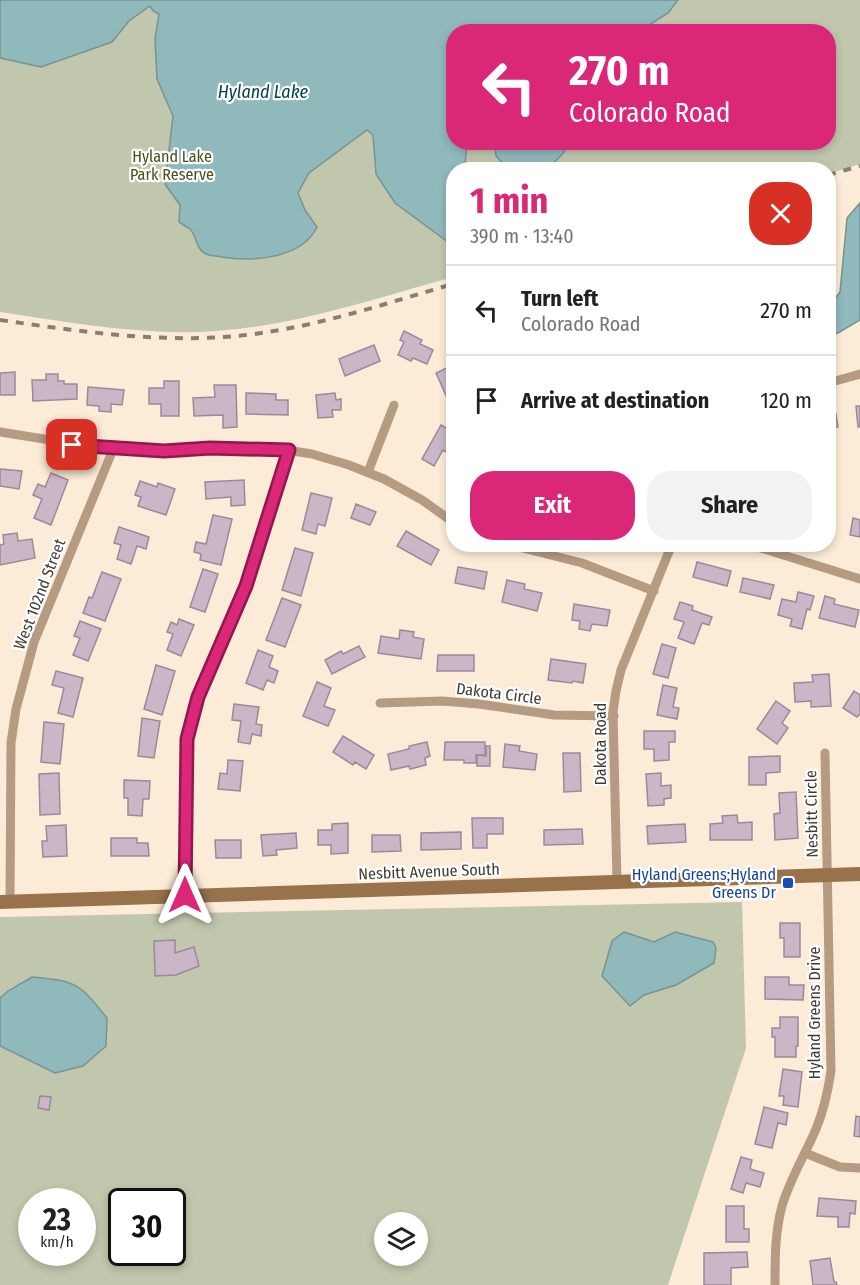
<!DOCTYPE html>
<html lang="en">
<head>
<meta charset="utf-8">
<style>
  :root { --surface:#fff; --page:#f2f2f2; --text:#202124; --muted:#757577; --line:#e0e0e0; --accent:#db2777 }
  body { margin:0; font-family:"Fira Sans Condensed",sans-serif; background:var(--page); color:var(--text); height:100vh; display:flex; flex-direction:column; font-size:22px; white-space:nowrap }
  * { box-sizing:border-box; margin:0 }
  p { font-size:20px; color:var(--muted) }
  .icon { flex:none; width:33px; height:33px; fill:none; stroke:currentColor; stroke-width:2; stroke-linecap:round; stroke-linejoin:round }
  .map { position:relative; flex:1; overflow:hidden }
  .panel { position:absolute; left:446px; top:162px; width:390px; height:390px; display:flex; flex-direction:column; background:var(--surface); border-radius:24px; box-shadow:0 3px 9px #0003 }
  .panel>* { flex:none }
  .hud { position:absolute; left:446px; top:24px; width:390px; height:126px; border-radius:24px; box-shadow:0 3px 9px #0003; background:#db2777; color:#fff; overflow:hidden }
  .buttons { position:absolute; left:374px; top:1212px; display:grid; gap:12px }
  .buttons a { display:grid; place-items:center; width:54px; height:54px; border-radius:50%; background:var(--surface); box-shadow:0 3px 9px #0003; font-size:30px }
  .speed { position:absolute; left:18px; top:1188px; display:flex; gap:12px; font-size:30px; font-weight:700; text-align:center }
  .speed>* { display:grid; place-content:center; width:78px; height:78px; border-radius:50%; background:var(--surface); box-shadow:0 3px 9px #0003; line-height:1 }
  .speed small { font-size:15px; font-weight:400 }
  .speed .limit { border:3px solid #111; border-radius:9px; background:#fff; color:#111 }
  .pin { position:absolute; display:grid; place-items:center; width:51px; height:51px; color:#fff; margin:-26px; border-radius:12px; box-shadow:0 3px 9px #0006 }
  .me { position:absolute; width:66px; margin:-33px; rotate:0deg; stroke-linejoin:round; filter:drop-shadow(0 0 4px #0008) }
  .turn { display:flex; align-items:center; gap:21px; height:126px; padding:0 24px; font-size:27px }
  .turn .icon { width:78px; height:78px; stroke-width:2.5 }
  .turn b { display:block; font-size:42px; line-height:51px }
  .round { display:grid; place-items:center; flex:none; width:63px; height:63px; border-radius:24px; background:var(--page) }
  .head { display:flex; align-items:center; justify-content:space-between; height:102px; padding:0 24px }
  h1 { font-size:36px; font-weight:700; line-height:45px; color:var(--accent) }
  .cta { display:flex; gap:12px; margin-top:auto; padding:12px 24px }
  .cta a { flex:1; height:69px; border-radius:24px; background:var(--accent); color:#fff; font-size:24px; font-weight:700; line-height:69px; text-align:center }
  .cta a+a { background:var(--page); color:var(--text) }
  ul { padding:0; list-style:none }
  li { display:flex; align-items:center; gap:18px; height:90px; padding:0 24px; border-top:2px solid var(--line) }
  li div { flex:1 }
  li b { display:block; font-size:22px }
  li em { font-style:normal }
  .map>svg:first-child { display:block }
  .green { fill:#c1c7ac; fill-rule:evenodd }
  .water { fill:#90b9bc; stroke:#789393; stroke-width:1.5 }
  .building { fill:#c9b6c7; stroke:#9b899a; stroke-width:1.5 }
  .lines { fill:none; stroke-linecap:round; stroke-linejoin:round }
  .street { stroke:#b49b81; stroke-width:9 }
  .secondary { stroke:#97724b; stroke-width:14 }
  .rail { stroke:#887e71; stroke-width:4; stroke-dasharray:8 8; stroke-linecap:butt }
  .route-casing { stroke:#8e194d; stroke-width:15 }
  .route { stroke:#db2777; stroke-width:10 }
  .transit-dot { fill:#1a4fb4; stroke:#fff; stroke-width:2 }
  .labels { text-anchor:middle; stroke-width:4.5; stroke-linejoin:round; paint-order:stroke }
  .park-label { font-size:16px; fill:#48501c; stroke:#fff }
  .street-label { font-size:16px; fill:#403a32; stroke:#fff }
  .transit-label { font-size:16px; fill:#164399; stroke:#fff; text-anchor:end }
  .water-label { font-size:18px; font-style:italic; fill:#004246; stroke:#fff }
</style>
</head>
<body>
<div class="map">
<svg width="860" height="1285" viewBox="0 0 860 1285">
  <rect width="100%" height="100%" fill="#fcecd7"/>
  <!-- green -->
  <g class="green">
    <path d="M0,0H860V164L828,174V170H453V277C370,300 286,329 199,332C133,334 66,322 0,312ZM453,32H828V142H453Z"/>
    <path d="M742,902L746,1048L668,1285H0V917ZM32,1202H82V1252H32ZM122,1202H172V1252H122ZM384,1222H417V1256H384Z"/>
  </g>
  <!-- water -->
  <g class="water">
    <path d="M0,0H678L668,13L640,31L453,32V99L450,103L453,110V142L467,143L465,166L462,169L453,170V242H448L395,203L376,174L373,135L367,130L309,173L298,193L305,210L317,227C302,259 251,262 222,257C216,256 209,256 204,253C195,247 197,236 190,229C187,227 182,224 179,222L180,205L165,184L173,116L157,79L155,39L159,14L153,11L150,6L129,21L112,42L41,67L0,58Z"/>
    <path d="M495,143V142L569,143C556,171 536,170 508,169L496,156Z"/>
    <path d="M860,203V320L838,333L828,335V307L840,292L847,218Z"/>
    <path d="M624,932L654,942L675,932L713,942L716,948L714,963L676,985L644,995L630,1006L602,976L612,941Z"/>
    <path d="M32,977C77,981 79,983 107,1018L106,1046L83,1066L55,1073L0,1046V998L8,991Z"/>
  </g>
  <!-- building -->
  <g class="building">
    <path d="M404,331L422,340L420,344L433,350L427,364L413,358L411,361L398,355L404,342L400,340Z"/>
    <path d="M374,345L380,361L345,376L339,359Z"/>
    <path d="M451,366L453,369V411L436,373Z"/>
    <path d="M15,372V395H0V373Z"/>
    <path d="M46,374H58V381H64V384H77V399L33,401L32,380H46Z"/>
    <path d="M164,381H179V416H161V404H149V388H164Z"/>
    <path d="M214,385H236L237,427L223,428V415L194,416L193,398L215,397Z"/>
    <path d="M88,387L124,390L122,405L111,404V412L99,411V406L87,405Z"/>
    <path d="M246,393L276,394V400H288V415L246,414Z"/>
    <path d="M335,393L336,400L341,399V410H332L333,417L318,418L316,395Z"/>
    <path d="M856,406H860V427H858Z"/>
    <path d="M836,414L838,427L828,429V415Z"/>
    <path d="M441,425L453,432V445L448,453L443,450L434,466L422,459Z"/>
    <path d="M0,469L22,471L19,489L0,486Z"/>
    <path d="M51,473L68,480L51,525L34,518L42,499L33,495L38,484L45,487Z"/>
    <path d="M244,480L245,505L231,506V497L206,499L205,482Z"/>
    <path d="M140,481L157,487L158,483L175,489L166,515L138,506L141,497L135,495Z"/>
    <path d="M311,493L332,498L325,526L318,524L316,534L302,530Z"/>
    <path d="M356,504L376,512L370,525L351,518Z"/>
    <path d="M213,515L232,519L221,565L200,560L201,554L194,552L196,542L206,544Z"/>
    <path d="M853,518L860,520V537L850,535Z"/>
    <path d="M119,527L149,537L146,549L137,546L131,564L117,559L121,545L114,543Z"/>
    <path d="M406,531L439,550L431,565L397,546Z"/>
    <path d="M17,533L18,541L32,539L35,558L0,565V545L4,544L3,535Z"/>
    <path d="M295,548L313,553L301,596L282,590Z"/>
    <path d="M697,562L731,571L727,586L693,577Z"/>
    <path d="M458,567L487,572L484,589L455,583Z"/>
    <path d="M203,569L218,574L205,612L190,607Z"/>
    <path d="M102,572L121,579L105,621L83,613L89,597L92,598Z"/>
    <path d="M743,578L774,585L770,599L740,592Z"/>
    <path d="M507,580L525,584L524,589L542,593L537,611L502,602Z"/>
    <path d="M798,592L814,596L810,610L807,609L802,629L790,626L792,619L778,615L782,599L796,602Z"/>
    <path d="M825,596L835,599L834,604L859,610L855,627L819,618Z"/>
    <path d="M282,598L301,605L285,647L266,640Z"/>
    <path d="M680,602L693,606L692,610L712,617L709,625L702,623L694,644L678,638L684,622L674,619Z"/>
    <path d="M574,604L610,610L607,626L592,624L590,631L579,629L580,621L572,620Z"/>
    <path d="M179,619L194,625L181,656L167,650L173,634L167,632L171,622L177,625Z"/>
    <path d="M80,621L101,629L88,661L73,655L80,638L74,636Z"/>
    <path d="M400,630L414,632L413,637L424,639L421,659L378,653L381,636L399,639Z"/>
    <path d="M662,644L676,648L668,678L653,674Z"/>
    <path d="M359,646L365,657L332,674L325,660L341,651L343,654Z"/>
    <path d="M258,650L273,656L269,667L278,671L274,683L267,680L263,690L246,683Z"/>
    <path d="M438,655H474V671H437Z"/>
    <path d="M551,659L586,664L583,683L573,681L572,683L548,680Z"/>
    <path d="M156,665L175,671L162,715L144,709Z"/>
    <path d="M56,671L83,678L73,717L58,713L64,688L52,685Z"/>
    <path d="M829,674L831,706L811,707V701L795,702L794,683L813,682L812,675Z"/>
    <path d="M317,682L331,688L324,706L335,710L328,726L303,716Z"/>
    <path d="M663,685L677,688L673,707L679,708L677,719L657,715Z"/>
    <path d="M854,691L860,695V714L857,717L843,708Z"/>
    <path d="M776,701L790,711L782,723L788,728L777,744L757,729Z"/>
    <path d="M234,704L259,707L256,724L262,725L261,736L252,734L250,744L238,742L241,721L232,720Z"/>
    <path d="M142,718L160,721L154,758L138,756Z"/>
    <path d="M44,722L64,724L60,764L41,762Z"/>
    <path d="M644,731H675V742H669V760L654,761V749H644Z"/>
    <path d="M343,736L374,755L366,769L355,762L353,765L333,752Z"/>
    <path d="M427,742L430,756L425,758L426,765L410,769L409,766L391,770L388,754L409,749V746Z"/>
    <path d="M445,742H485V755H476V763H464V760H444Z"/>
    <path d="M505,744L520,746L519,751L537,754L535,770L503,767Z"/>
    <path d="M486,746H490V766H477V755L486,756Z"/>
    <path d="M563,753H580L581,791L564,792Z"/>
    <path d="M780,756V772L766,773V785H749V757Z"/>
    <path d="M228,760L243,761L240,791L218,789L220,773L227,774Z"/>
    <path d="M59,773L60,814L40,815L39,774Z"/>
    <path d="M661,773V786L671,785V798L664,799V805L648,806L646,774Z"/>
    <path d="M124,780L150,781L149,799H143L142,816L128,815V798H124Z"/>
    <path d="M796,792L798,838L775,840L774,814L780,813L779,793Z"/>
    <path d="M737,815L738,823L752,822V840H710V824L723,823L722,816Z"/>
    <path d="M472,818H503V834H487V848H473Z"/>
    <path d="M348,823V853L331,854V845H318V830H332V824Z"/>
    <path d="M685,824L686,842L648,844L647,826Z"/>
    <path d="M66,825L67,856L43,857L42,841H47L46,826Z"/>
    <path d="M582,829L583,844L544,845V830Z"/>
    <path d="M461,832V849L421,850V833Z"/>
    <path d="M296,833L297,848L276,850L277,855L263,856L261,835Z"/>
    <path d="M372,835H400L401,851L372,852Z"/>
    <path d="M111,838H137V843H148L149,856H111Z"/>
    <path d="M215,840H241V858H216Z"/>
    <path d="M780,923H800V957H784V938H780Z"/>
    <path d="M175,940V953L194,947L199,966L176,975L155,976L154,941Z"/>
    <path d="M765,977H789V985H804L803,1000L765,999Z"/>
    <path d="M780,1017H798V1046H796V1057H775V1037H772V1028H780Z"/>
    <path d="M783,1069L802,1072L798,1107L783,1105L784,1096H779Z"/>
    <path d="M40,1096L51,1097L49,1110L38,1108Z"/>
    <path d="M764,1107L788,1113L786,1125L778,1123L772,1148L755,1144Z"/>
    <path d="M856,1116L860,1117V1137L854,1136Z"/>
    <path d="M741,1157L752,1160L750,1169L764,1173L760,1187L746,1183L743,1193L731,1189Z"/>
    <path d="M819,1198L856,1201L855,1214L850,1213L849,1227H838V1217L817,1216Z"/>
    <path d="M726,1206H744V1229H749V1242H726Z"/>
    <path d="M747,1252L748,1267L731,1268V1285H704V1253Z"/>
    <path d="M830,1258L834,1282H836L837,1285H813L810,1261Z"/>
  </g>
  <g class="lines">
    <!-- street -->
    <g class="street">
      <path d="M828,383L860,374"/>
      <path d="M0,432L100,448L164,451L274,448L312,454L349,465L384,479L422,500L453,522"/>
      <path d="M368,472L394,405"/>
      <path d="M508,544L582,563L654,591"/>
      <path d="M748,544L860,579"/>
      <path d="M380,703L442,701L479,704L554,715L614,716"/>
      <path d="M617,881L613,712L616,691L621,670L672,544"/>
      <path d="M185,895L187,739L198,697L246,586L289,450"/>
      <path d="M10,901L11,743L16,709L34,642L114,447"/>
      <path d="M805,1153L840,1167L860,1168"/>
      <path d="M775,1285C775,1258 775,1232 782,1206C790,1179 805,1155 816,1129C824,1110 828,1091 831,1071L825,753"/>
    </g>
    <!-- secondary -->
    <path class="secondary" d="M0,902L860,874"/>
    <!-- rail -->
    <g class="rail">
      <path d="M828,175L860,166"/>
      <path d="M0,320C84,332 169,345 254,334C323,325 387,303 453,284"/>
    </g>
  </g>
  <g class="lines">
    <!-- route casing -->
    <g class="route-casing">
      <path id="route" d="M72,445L164,451L210,448L289,450L246,586L198,697L187,739L185,895"/>
    </g>
    <!-- route -->
    <use href="#route" class="route"/>
  </g>
  <!-- markers -->
  <rect class="transit-dot" x="782" y="877" width="12" height="12" rx="3"/>
  <g class="labels">
    <!-- park labels -->
    <g class="park-label">
      <text x="172" y="162">Hyland Lake<tspan x="172" dy="18">Park Reserve</tspan></text>
    </g>
    <!-- street labels -->
    <g class="street-label">
      <text transform="translate(39 594) rotate(-69)" y="6">West 102nd Street</text>
      <text transform="translate(499 693) rotate(7)" y="6">Dakota Circle</text>
      <text transform="translate(600 744) rotate(-90)" y="6">Dakota Road</text>
      <text transform="translate(811 814) rotate(-91)" y="6">Nesbitt Circle</text>
      <text transform="translate(429 871) rotate(-2)" y="6">Nesbitt Avenue South</text>
      <text transform="translate(814 1013) rotate(-90)" y="6">Hyland Greens Drive</text>
    </g>
    <!-- transit labels -->
    <g class="transit-label">
      <text x="776" y="880">Hyland Greens;Hyland<tspan x="776" dy="18">Greens Dr</tspan></text>
    </g>
    <!-- water labels -->
    <g class="water-label">
      <text x="263" y="98">Hyland Lake</text>
    </g>
  </g>
</svg>
<div class="buttons">
<a><svg class="icon" aria-label="layers" viewBox="0 0 24 24"><path d="M12 4l9 5-9 5-9-5zM3 14l9 5 9-5"/></svg></a>
</div>
<div class="speed"><div>23<small>km/h</small></div><div class="limit">30</div></div>
<div class="pin" style="left:72px;top:445px;background:#d93025"><svg class="icon" aria-label="arrive" viewBox="0 0 24 24"><path d="M6 21V4h12l-3 4 3 4H6"/></svg></div>
<svg class="me" style="left:185px;top:895px" viewBox="-20 -20 40 40"><path d="M0-17L14 15 0 8-14 15z" fill="#db2777" stroke="#fff" stroke-width="4"/></svg>
<div class="hud">
<div class="turn"><svg class="icon" aria-label="left" viewBox="0 0 24 24"><path d="M17 20v-9H6M10 6l-5 5 5 5"/></svg><div><b>270 m</b>Colorado Road</div></div>
</div>
<section class="panel">
<div class="head"><div><h1>1 min</h1><p>390 m · 13:40</p></div><a class="round" style="background:#d93025;color:#fff"><svg class="icon" aria-label="close" viewBox="0 0 24 24"><path d="M6 6l12 12M18 6L6 18"/></svg></a></div>
<ul>
<li><svg class="icon" aria-label="left" viewBox="0 0 24 24"><path d="M17 20v-9H6M10 6l-5 5 5 5"/></svg><div><b>Turn left</b><p>Colorado Road</p></div><em>270 m</em></li>
<li><svg class="icon" aria-label="arrive" viewBox="0 0 24 24"><path d="M6 21V4h12l-3 4 3 4H6"/></svg><div><b>Arrive at destination</b></div><em>120 m</em></li>
</ul>
<div class="cta"><a>Exit</a><a>Share</a></div>
</section>
</div>
</body>
</html>
